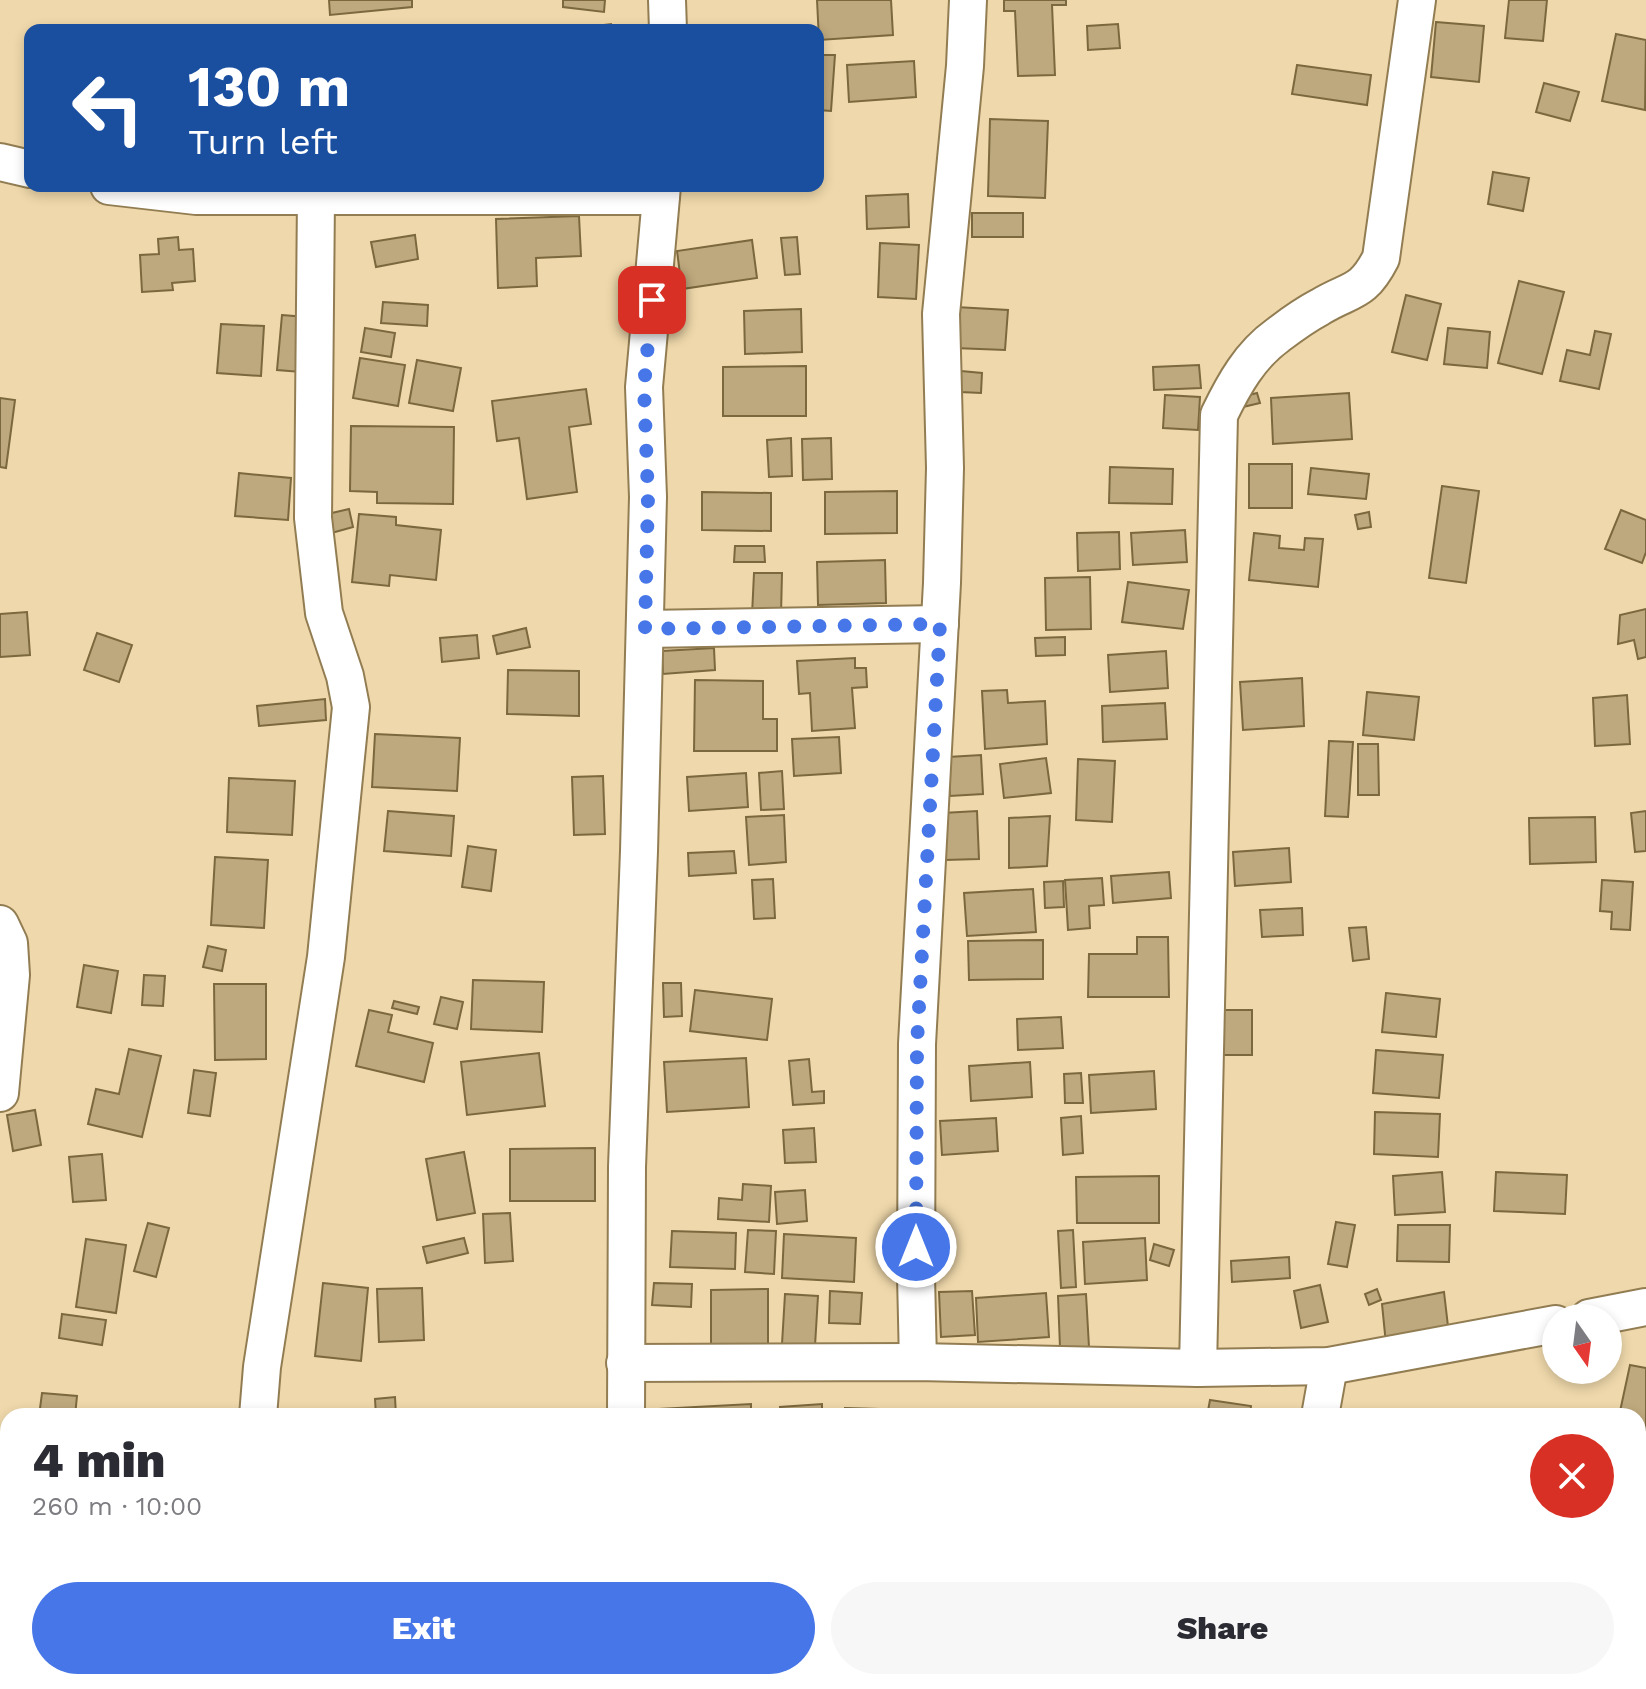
<!DOCTYPE html>
<html lang="en">
<head>
<meta charset="utf-8">
<style>
  :root { --surface:#fff; --page:#f7f7f7; --text:#2b2b33; --muted:#7c7c81; --accent:#4676e7 }
  body { margin:0; font-family:"Work Sans",sans-serif; background:var(--page); color:var(--text); height:100vh; display:flex; flex-direction:column; font-size:30px; white-space:nowrap }
  * { box-sizing:border-box; margin:0 }
  p { font-size:26px; color:var(--muted) }
  .icon { flex:none; width:44px; height:44px; fill:none; stroke:currentColor; stroke-width:2; stroke-linecap:round; stroke-linejoin:round }
  .map { position:relative; flex:1; overflow:hidden }
  .panel { position:absolute; left:0px; top:1408px; width:1646px; height:282px; display:flex; flex-direction:column; background:var(--surface); border-radius:24px 24px 0 0; box-shadow:0 4px 12px #0003 }
  .panel>* { flex:none }
  .top-card { position:absolute; left:24px; top:24px; width:800px; height:168px; border-radius:16px; box-shadow:0 4px 12px #0003; background:#1a4fa0; color:#fff; overflow:hidden }
  .needle { width:52px; rotate:166deg }
  .tools { position:absolute; left:1542px; top:1304px; display:grid; gap:16px }
  .tools a { display:grid; place-items:center; width:80px; height:80px; border-radius:50%; background:var(--surface); box-shadow:0 4px 12px #0003; font-size:40px }
  .pin { position:absolute; display:grid; place-items:center; width:68px; height:68px; color:#fff; margin:-34px; border-radius:16px; box-shadow:0 4px 12px #0006 }
  .me { position:absolute; width:88px; margin:-44px; rotate:0deg; stroke-linejoin:round; filter:drop-shadow(0 0 6px #0008) }
  .turn { display:flex; align-items:center; gap:28px; height:168px; padding:0 32px; font-size:36px }
  .turn .icon { width:104px; height:104px; stroke-width:2.5 }
  .turn b { display:block; font-size:56px; line-height:68px }
  .round { display:grid; place-items:center; flex:none; width:84px; height:84px; border-radius:42px; background:var(--page) }
  .summary { display:flex; align-items:center; justify-content:space-between; height:136px; padding:0 32px }
  h1 { font-size:48px; font-weight:800; line-height:60px }
  .primary-button { display:flex; gap:16px; margin-top:auto; padding:16px 32px }
  .primary-button a { flex:1; height:92px; border-radius:48px; background:var(--accent); color:#fff; font-size:32px; font-weight:800; line-height:92px; text-align:center }
  .primary-button a+a { background:var(--page); color:var(--text) }
  .map>svg:first-child { display:block }
  .building { fill:#bea87d; stroke:#7c683e; stroke-width:2 }
  .lines { fill:none; stroke-linecap:round; stroke-linejoin:round }
  .street-casing { stroke:#927d53; stroke-width:40 }
  .street { stroke:#fff; stroke-width:36 }
  .route { stroke:#4676e7; stroke-width:14; stroke-dasharray:0 25.2 }
</style>
</head>
<body>
<div class="map">
<svg width="1646" height="1689" viewBox="0 0 1646 1689">
  <rect width="100%" height="100%" fill="#efd8ab"/>
  <!-- building -->
  <g class="building">
    <path d="M329,0H412V7L330,15Z"/>
    <path d="M563,0H605L604,12L563,7Z"/>
    <path d="M817,0H891L893,35L819,40Z"/>
    <path d="M1004,0H1066V5H1052L1055,75L1018,76L1015,11H1004Z"/>
    <path d="M1509,0H1547L1543,41L1505,38Z"/>
    <path d="M1436,22L1484,26L1479,82L1431,77Z"/>
    <path d="M611,24L612,30H563Z"/>
    <path d="M1118,24L1120,48L1088,50L1087,26Z"/>
    <path d="M1616,34L1646,40L1645,110L1602,101Z"/>
    <path d="M820,55H835L831,111L818,110Z"/>
    <path d="M914,61L916,97L849,102L847,65Z"/>
    <path d="M1297,65L1371,75L1367,105L1292,94Z"/>
    <path d="M1544,83L1579,92L1570,121L1536,112Z"/>
    <path d="M990,119L1048,121L1045,198L988,196Z"/>
    <path d="M1493,172L1529,178L1523,211L1488,204Z"/>
    <path d="M908,194L909,227L867,229L866,196Z"/>
    <rect x="972" y="213" width="51" height="24"/>
    <path d="M579,216L581,256L536,258L537,286L498,288L496,219Z"/>
    <path d="M415,235L418,259L376,267L371,242Z"/>
    <path d="M178,237L179,250L193,249L195,281L172,283L173,290L142,292L140,255L159,254L158,239Z"/>
    <path d="M797,237L800,274L785,275L781,238Z"/>
    <path d="M752,240L757,278L682,289L677,251Z"/>
    <path d="M880,243L919,245L916,299L878,297Z"/>
    <path d="M1519,281L1564,292L1542,374L1498,363Z"/>
    <path d="M1406,295L1441,304L1427,360L1392,352Z"/>
    <path d="M383,302L428,305L427,326L381,323Z"/>
    <path d="M956,307L1008,310L1005,350L954,348Z"/>
    <path d="M801,309L802,352L745,354L744,311Z"/>
    <path d="M282,315L306,317L301,372L277,370Z"/>
    <path d="M221,324L264,326L261,376L217,373Z"/>
    <path d="M365,328L395,333L391,357L361,352Z"/>
    <path d="M1448,328L1490,332L1487,368L1444,364Z"/>
    <path d="M1595,331L1611,334L1599,389L1560,381L1567,350L1590,355Z"/>
    <path d="M360,358L405,365L398,406L353,398Z"/>
    <path d="M417,360L461,368L453,411L409,403Z"/>
    <path d="M1199,365L1201,388L1154,390L1153,367Z"/>
    <path d="M806,366V416H723V367Z"/>
    <path d="M961,371L982,373L981,393L960,392Z"/>
    <path d="M586,389L591,424L569,427L577,492L527,499L519,438L497,441L492,401Z"/>
    <path d="M1257,393L1260,403L1243,407L1241,397Z"/>
    <path d="M1349,393L1352,439L1273,444L1271,398Z"/>
    <path d="M1165,395L1200,397L1198,430L1163,428Z"/>
    <path d="M0,398L15,400L6,468L0,467Z"/>
    <path d="M351,426L454,427L453,504L377,503V492L350,491Z"/>
    <path d="M791,438L792,476L769,477L767,440Z"/>
    <path d="M831,438L832,479L803,480L802,439Z"/>
    <rect x="1249" y="464" width="43" height="44"/>
    <path d="M1110,467L1173,469L1172,504L1109,503Z"/>
    <path d="M1311,468L1369,474L1366,499L1308,494Z"/>
    <path d="M239,473L291,478L288,520L235,516Z"/>
    <path d="M1442,486L1479,491L1466,583L1429,578Z"/>
    <path d="M897,491V533L825,534V492Z"/>
    <path d="M702,492L771,493V531L702,530Z"/>
    <path d="M349,509L353,527L328,534L323,515Z"/>
    <path d="M1621,510L1646,520V552L1642,563L1605,549Z"/>
    <path d="M1369,512L1371,527L1358,529L1355,515Z"/>
    <path d="M359,514L396,517V525L441,530L436,580L390,575L389,586L352,582Z"/>
    <path d="M1185,530L1187,562L1133,565L1131,533Z"/>
    <path d="M1119,532L1120,569L1078,571L1077,533Z"/>
    <path d="M1254,533L1280,536L1279,548L1304,550L1305,538L1323,539L1318,587L1249,580Z"/>
    <path d="M735,546H764L765,562H734Z"/>
    <path d="M885,560L886,603L818,605L817,562Z"/>
    <path d="M754,573H782L781,615H752Z"/>
    <path d="M1090,577L1091,629L1046,630L1045,578Z"/>
    <path d="M1128,582L1189,590L1183,629L1122,622Z"/>
    <path d="M1646,609V657L1638,659L1634,640L1618,644L1620,615Z"/>
    <path d="M27,612L30,655L0,657V614Z"/>
    <path d="M526,628L530,647L497,654L493,636Z"/>
    <path d="M97,633L132,645L119,682L84,670Z"/>
    <path d="M477,635L479,658L442,662L440,638Z"/>
    <path d="M1065,637V655L1036,656L1035,638Z"/>
    <path d="M714,648L715,670L663,674L662,651Z"/>
    <path d="M1166,651L1168,688L1110,692L1108,655Z"/>
    <path d="M855,658V668H866L867,687L852,688L855,728L812,731L810,693L799,694L797,661Z"/>
    <path d="M508,670L579,671V716L507,714Z"/>
    <path d="M1302,678L1304,726L1243,730L1240,682Z"/>
    <path d="M695,680L763,681V719H777V751H694Z"/>
    <path d="M1007,690L1008,703L1045,701L1047,744L985,749L982,691Z"/>
    <path d="M1367,692L1419,697L1414,740L1363,735Z"/>
    <path d="M1627,695L1630,744L1595,746L1593,698Z"/>
    <path d="M325,699L326,720L259,726L257,706Z"/>
    <path d="M1165,703L1167,739L1103,742L1102,706Z"/>
    <path d="M375,734L460,738L457,791L372,787Z"/>
    <path d="M839,737L841,773L794,776L792,739Z"/>
    <path d="M1329,741L1353,742L1348,817L1325,816Z"/>
    <path d="M1358,744H1378L1379,795H1358Z"/>
    <path d="M981,755L983,794L950,796L948,757Z"/>
    <path d="M1046,758L1051,793L1004,798L1000,764Z"/>
    <path d="M1078,759L1115,761L1112,822L1076,820Z"/>
    <path d="M782,771L784,809L761,810L759,773Z"/>
    <path d="M746,773L748,807L689,811L687,777Z"/>
    <path d="M603,776L605,834L574,835L572,777Z"/>
    <path d="M229,778L295,781L292,835L227,832Z"/>
    <path d="M388,811L454,816L451,856L384,851Z"/>
    <path d="M977,811L979,859L945,860L943,813Z"/>
    <path d="M1646,811V851L1635,852L1631,813Z"/>
    <path d="M784,815L786,862L749,865L746,817Z"/>
    <path d="M1050,816L1047,866L1009,868V818Z"/>
    <path d="M1595,817L1596,862L1530,864L1529,818Z"/>
    <path d="M468,846L496,850L491,891L462,887Z"/>
    <path d="M1289,848L1291,882L1235,886L1233,852Z"/>
    <path d="M734,851L736,873L689,876L688,853Z"/>
    <path d="M215,857L268,860L264,928L211,925Z"/>
    <path d="M1169,872L1171,898L1113,903L1111,876Z"/>
    <path d="M1102,878L1104,905L1089,906L1090,928L1068,930L1065,880Z"/>
    <path d="M773,879L775,918L754,919L752,880Z"/>
    <path d="M1602,880L1633,882L1630,930L1611,929L1612,912L1600,911Z"/>
    <path d="M1063,881L1064,907L1045,908L1044,882Z"/>
    <path d="M1033,889L1036,932L967,936L964,893Z"/>
    <path d="M1302,908L1303,935L1262,937L1260,910Z"/>
    <path d="M1366,927L1369,959L1353,961L1349,928Z"/>
    <path d="M1137,937H1168L1169,997H1088L1089,954H1137Z"/>
    <path d="M1043,940V979L969,980L968,941Z"/>
    <path d="M208,946L226,950L222,971L203,967Z"/>
    <path d="M84,965L118,971L111,1013L77,1007Z"/>
    <path d="M144,975L165,976L163,1006L142,1005Z"/>
    <path d="M473,980L544,982L542,1032L471,1029Z"/>
    <path d="M663,983H681L682,1016L664,1017Z"/>
    <path d="M214,984H266V1059L215,1060Z"/>
    <path d="M695,990L772,999L767,1040L690,1031Z"/>
    <path d="M1386,993L1440,999L1436,1037L1382,1032Z"/>
    <path d="M441,997L463,1002L457,1029L434,1024Z"/>
    <path d="M394,1001L419,1007L417,1014L392,1008Z"/>
    <path d="M369,1010L392,1015L388,1032L433,1043L424,1082L356,1066Z"/>
    <rect x="1223" y="1010" width="29" height="45"/>
    <path d="M1061,1017L1063,1048L1018,1050L1017,1019Z"/>
    <path d="M129,1049L161,1056L142,1137L88,1124L96,1089L119,1094Z"/>
    <path d="M1376,1050L1443,1055L1439,1098L1373,1093Z"/>
    <path d="M539,1053L545,1106L467,1115L461,1062Z"/>
    <path d="M746,1058L749,1107L667,1112L664,1062Z"/>
    <path d="M809,1059L812,1092L824,1091V1103L793,1105L789,1061Z"/>
    <path d="M1030,1062L1032,1097L971,1101L969,1066Z"/>
    <path d="M194,1070L216,1073L210,1116L188,1113Z"/>
    <path d="M1154,1071L1156,1109L1091,1113L1089,1075Z"/>
    <path d="M1081,1073L1083,1103H1065L1064,1074Z"/>
    <path d="M35,1110L41,1145L13,1151L7,1115Z"/>
    <path d="M1375,1112L1440,1114L1438,1157L1374,1154Z"/>
    <path d="M1081,1116L1083,1153L1063,1155L1061,1118Z"/>
    <path d="M996,1118L998,1151L942,1155L940,1121Z"/>
    <path d="M814,1128L816,1162L785,1163L783,1130Z"/>
    <path d="M595,1148V1201H510V1149Z"/>
    <path d="M464,1152L475,1213L437,1220L426,1159Z"/>
    <path d="M102,1154L106,1200L73,1202L69,1157Z"/>
    <path d="M1442,1172L1445,1212L1395,1215L1393,1176Z"/>
    <path d="M1496,1172L1567,1175L1565,1214L1494,1211Z"/>
    <path d="M1159,1176V1223H1077L1076,1177Z"/>
    <path d="M743,1184L771,1186L769,1222L718,1219L719,1198L742,1200Z"/>
    <path d="M805,1190L807,1221L777,1224L775,1192Z"/>
    <path d="M510,1213L513,1261L485,1263L483,1214Z"/>
    <path d="M1336,1222L1355,1225L1347,1267L1328,1264Z"/>
    <path d="M148,1223L169,1228L156,1277L134,1271Z"/>
    <path d="M1398,1225H1450L1449,1262L1397,1261Z"/>
    <path d="M748,1230L776,1231L774,1274L745,1272Z"/>
    <path d="M1073,1230L1076,1287L1061,1288L1058,1231Z"/>
    <path d="M672,1231L736,1233L735,1269L670,1267Z"/>
    <path d="M784,1234L856,1238L854,1282L782,1278Z"/>
    <path d="M464,1238L468,1253L427,1263L423,1247Z"/>
    <path d="M1145,1238L1147,1280L1085,1284L1083,1242Z"/>
    <path d="M86,1239L126,1245L116,1313L76,1307Z"/>
    <path d="M1154,1244L1174,1250L1169,1266L1150,1260Z"/>
    <path d="M1289,1257L1290,1278L1232,1282L1231,1261Z"/>
    <path d="M323,1283L368,1288L361,1361L315,1356Z"/>
    <path d="M654,1283L692,1284L691,1307L652,1305Z"/>
    <path d="M1320,1285L1328,1322L1301,1328L1294,1291Z"/>
    <path d="M422,1288L424,1340L379,1342L377,1289Z"/>
    <path d="M768,1289V1344L711,1345V1290Z"/>
    <path d="M1377,1289L1381,1300L1369,1305L1365,1294Z"/>
    <path d="M830,1291L862,1293L860,1324L829,1323Z"/>
    <path d="M972,1291L975,1335L941,1337L939,1292Z"/>
    <path d="M1444,1292L1449,1335L1386,1344L1382,1304Z"/>
    <path d="M1046,1293L1049,1337L978,1342L976,1298Z"/>
    <path d="M785,1294L818,1296L815,1346L782,1344Z"/>
    <path d="M1086,1294L1089,1347L1060,1348L1058,1296Z"/>
    <path d="M62,1314L106,1320L102,1345L59,1338Z"/>
    <path d="M1630,1365L1646,1368V1443L1638,1442V1416H1619Z"/>
    <path d="M42,1393L77,1396L75,1416H39Z"/>
    <path d="M395,1397L396,1416H376L375,1399Z"/>
    <path d="M1210,1400L1251,1406L1250,1416H1207Z"/>
    <path d="M751,1404V1416H659V1409Z"/>
    <path d="M822,1404V1416H781L780,1407Z"/>
    <path d="M845,1408L879,1409L878,1416H845Z"/>
    <path d="M1646,1471V1512L1638,1513V1472Z"/>
    <path d="M1126,1682H1161L1162,1689H1126Z"/>
    <path d="M1450,1682H1494V1689H1449Z"/>
    <path d="M1114,1684L1115,1689H1052Z"/>
  </g>
  <g class="lines">
    <!-- street casing -->
    <g class="street-casing">
      <g id="street">
        <path d="M667,0L668,30"/>
        <path d="M0,162L30,169"/>
        <path d="M109,186L196,196H661"/>
        <path d="M645,629L940,624"/>
        <path d="M0,924L9,943L11,975L0,1093"/>
        <path d="M1589,1318L1646,1307"/>
        <path d="M918,1362L916,1276L917,1044L942,583L945,468L941,314L965,66L968,0"/>
        <path d="M625,1363L918,1362L1198,1368L1219,415C1234,384 1250,355 1278,335C1291,325 1305,315 1320,307C1351,288 1362,295 1381,258L1417,0"/>
        <path d="M1198,1368L1329,1366L1556,1324"/>
        <path d="M258,1416L262,1367L326,957L351,707L345,676L324,613L313,518L316,197"/>
        <path d="M626,1416L627,1167L639,851L648,497L644,387L662,186"/>
        <path d="M1320,1416L1329,1366"/>
        <path d="M0,1624L8,1627"/>
        <path d="M187,1682L205,1687"/>
        <path d="M1298,1682L1299,1689"/>
        <path d="M627,1689V1682"/>
      </g>
    </g>
    <!-- street -->
    <use href="#street" class="street"/>
  </g>
  <g class="lines">
    <!-- route -->
    <path class="route" d="M652,300L644,387L648,497L645,629L940,624L917,1044L916,1247"/>
  </g>
</svg>
<div class="tools">
<a><svg class="needle" viewBox="-14 -14 28 28"><path d="M0-13l5 13h-10z" fill="#e53935"/><path d="M0 13l5-13h-10z" fill="#7c7c81"/></svg></a>
</div>
<div class="pin" style="left:652px;top:300px;background:#d93025"><svg class="icon" aria-label="arrive" viewBox="0 0 24 24"><path d="M6 21V4h12l-3 4 3 4H6"/></svg></div>
<svg class="me" style="left:916px;top:1247px" viewBox="-20 -20 40 40"><circle r="17" fill="#4676e7" stroke="#fff" stroke-width="3"/><path d="M0-11L8 9 0 5-8 9z" fill="#fff"/></svg>
<div class="top-card">
<div class="turn"><svg class="icon" aria-label="left" viewBox="0 0 24 24"><path d="M17 20v-9H6M10 6l-5 5 5 5"/></svg><div><b>130 m</b>Turn left</div></div>
</div>
<section class="panel">
<div class="summary"><div><h1>4 min</h1><p>260 m · 10:00</p></div><a class="round" style="background:#d93025;color:#fff"><svg class="icon" aria-label="close" viewBox="0 0 24 24"><path d="M6 6l12 12M18 6L6 18"/></svg></a></div>
<div class="primary-button"><a>Exit</a><a>Share</a></div>
</section>
</div>
</body>
</html>
